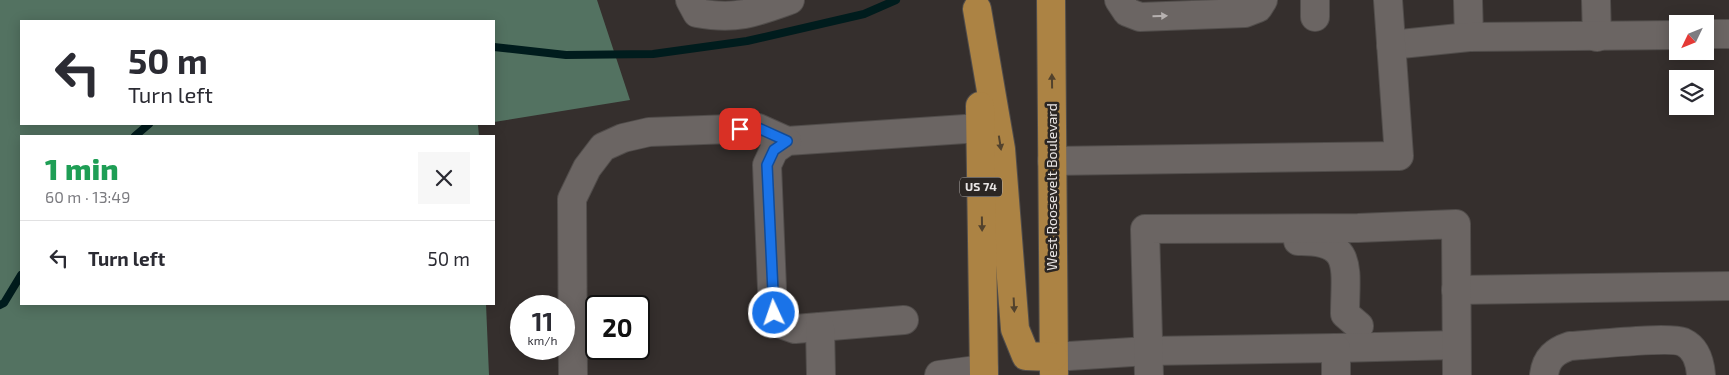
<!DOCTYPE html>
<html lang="en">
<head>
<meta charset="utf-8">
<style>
  :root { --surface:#fff; --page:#f7f7f7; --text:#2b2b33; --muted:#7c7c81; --line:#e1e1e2 }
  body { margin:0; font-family:"Exo 2",sans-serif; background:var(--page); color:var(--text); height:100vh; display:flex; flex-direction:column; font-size:19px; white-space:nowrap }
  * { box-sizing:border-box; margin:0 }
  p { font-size:16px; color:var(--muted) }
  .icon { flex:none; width:28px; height:28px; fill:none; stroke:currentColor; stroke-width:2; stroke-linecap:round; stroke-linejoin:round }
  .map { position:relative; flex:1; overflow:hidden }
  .side { position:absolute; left:20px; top:135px; width:475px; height:170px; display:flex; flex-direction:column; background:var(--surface); border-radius:0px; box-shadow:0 2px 12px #0003 }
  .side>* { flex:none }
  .hud { position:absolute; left:20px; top:20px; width:475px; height:105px; border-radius:0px; box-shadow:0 2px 12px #0003; background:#fff; color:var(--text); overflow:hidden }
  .needle { width:32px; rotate:227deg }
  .controls { position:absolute; left:1669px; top:15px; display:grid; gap:10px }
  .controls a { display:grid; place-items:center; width:45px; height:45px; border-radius:0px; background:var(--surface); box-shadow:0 2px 12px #0003; font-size:25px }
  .speed { position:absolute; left:510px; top:295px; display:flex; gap:10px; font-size:25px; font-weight:700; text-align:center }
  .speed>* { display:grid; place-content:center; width:65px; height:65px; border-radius:50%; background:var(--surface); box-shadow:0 2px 12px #0003; line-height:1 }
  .speed small { font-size:12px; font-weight:400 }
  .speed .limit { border:2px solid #111; border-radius:8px; background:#fff; color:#111 }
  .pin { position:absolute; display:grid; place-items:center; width:42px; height:42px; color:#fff; margin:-21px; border-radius:10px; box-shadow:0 2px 8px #0006 }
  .me { position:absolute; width:55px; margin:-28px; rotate:357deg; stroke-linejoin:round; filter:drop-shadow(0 0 4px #0008) }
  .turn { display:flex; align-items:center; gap:18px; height:105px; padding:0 25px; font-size:22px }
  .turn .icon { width:65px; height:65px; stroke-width:2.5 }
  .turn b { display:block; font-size:35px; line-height:42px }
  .round { display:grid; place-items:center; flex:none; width:52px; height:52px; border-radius:0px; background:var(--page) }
  .head { display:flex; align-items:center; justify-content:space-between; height:85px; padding:0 25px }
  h1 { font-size:30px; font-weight:800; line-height:38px; color:#1e9e55 }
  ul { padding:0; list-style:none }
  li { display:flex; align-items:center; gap:15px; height:75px; padding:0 25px; border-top:1px solid var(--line) }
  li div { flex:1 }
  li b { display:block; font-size:19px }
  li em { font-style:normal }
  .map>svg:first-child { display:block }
  .forest { fill:#537261 }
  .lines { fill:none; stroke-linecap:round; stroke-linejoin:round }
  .stream { stroke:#001c1d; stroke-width:8 }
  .minor-casing { stroke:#514d4b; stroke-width:30 }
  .highway-casing { stroke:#514d4b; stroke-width:30 }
  .minor { stroke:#6b6563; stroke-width:28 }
  .highway { stroke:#ac8344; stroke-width:28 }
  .oneway { fill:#b6b1b0 }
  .oneway2 { fill:#52422d }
  .route-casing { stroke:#114b97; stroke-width:12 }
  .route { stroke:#1a73e8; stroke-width:9 }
  .labels { text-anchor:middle; stroke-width:5; stroke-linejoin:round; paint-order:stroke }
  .shield { fill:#2b2623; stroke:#afaba9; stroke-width:1 }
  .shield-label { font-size:12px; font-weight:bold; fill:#e8e4e3 }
  .street-label { font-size:14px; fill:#e8e4e3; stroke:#2b2623 }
</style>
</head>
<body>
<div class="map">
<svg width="1729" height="375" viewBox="0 0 1729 375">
  <rect width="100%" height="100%" fill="#352f2d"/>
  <!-- forest -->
  <path class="forest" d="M0,0H597L630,100L494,122V21H21V124H486L478,125L479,136H21V304H486L489,375H0Z"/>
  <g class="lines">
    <!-- stream -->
    <g class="stream">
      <path d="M494,47L566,55L653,54L747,41L864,14L896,0"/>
      <path d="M135,136L149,124"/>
      <path d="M0,305L4,303L21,275"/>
    </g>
    <!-- minor casing -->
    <g class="minor-casing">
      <g id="minor">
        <path d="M690,0L697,13C736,20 754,13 790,0"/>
        <path d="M1119,0L1127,12L1140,17L1245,13L1258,8L1263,0"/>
        <path d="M1315,0V17"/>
        <path d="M1468,0L1469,37"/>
        <path d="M1596,0L1597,37"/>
        <path d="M1705,34H1729"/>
        <path d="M1391,45L1469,37L1678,35"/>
        <path d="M1052,161L1399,156L1388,0"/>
        <path d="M1298,241C1355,240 1345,269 1345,314L1359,326"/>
        <path d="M1456,290L1729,286"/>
        <path d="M904,320L795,329L781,324L773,313L767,165L774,150L787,141L980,128"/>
        <path d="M820,327L821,375"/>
        <path d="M1336,348L1456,345"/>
        <path d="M1053,357L1148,351L1336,348V375"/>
        <path d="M573,375L572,199L587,168L603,147L623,138L649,132L758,128L787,141"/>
        <path d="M939,375L984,369"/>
        <path d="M1149,375L1145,229L1358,228L1456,224L1457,375"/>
        <path d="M1544,375C1546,358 1555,351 1570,346C1591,345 1668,336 1683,342C1696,348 1700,362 1701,375"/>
      </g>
    </g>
    <!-- highway casing -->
    <g class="highway-casing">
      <g id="highway">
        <path d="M1051,0L1054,373"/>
        <path d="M977,9L1001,149L1015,329L1026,356L1053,357"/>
        <path d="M980,106L984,375"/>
      </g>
    </g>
    <!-- minor -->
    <use href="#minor" class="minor"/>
    <!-- highway -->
    <use href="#highway" class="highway"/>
  </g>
  <!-- one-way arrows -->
  <defs><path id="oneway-solid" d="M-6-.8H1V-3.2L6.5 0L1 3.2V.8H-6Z" transform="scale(1.25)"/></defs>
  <use class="oneway" href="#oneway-solid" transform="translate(1160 16) rotate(-2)"/>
  <g class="oneway2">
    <use href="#oneway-solid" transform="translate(1052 81) rotate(-91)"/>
    <use href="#oneway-solid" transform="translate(1000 143) rotate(81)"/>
    <use href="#oneway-solid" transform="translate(982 224) rotate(89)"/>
    <use href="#oneway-solid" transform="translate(1014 305) rotate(87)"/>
  </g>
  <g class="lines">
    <!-- route casing -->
    <g class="route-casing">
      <path id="route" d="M740,129L758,128L787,141L774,150L767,165L774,313"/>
    </g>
    <!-- route -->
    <use href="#route" class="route"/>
  </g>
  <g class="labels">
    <!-- shield labels -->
    <rect class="shield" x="960" y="177.5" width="42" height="19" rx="4"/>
    <g class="shield-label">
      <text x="981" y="191">US 74</text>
    </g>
    <!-- street labels -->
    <g class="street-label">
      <text transform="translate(1052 187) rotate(-90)" y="5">West Roosevelt Boulevard</text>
    </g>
  </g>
</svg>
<div class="controls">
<a><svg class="needle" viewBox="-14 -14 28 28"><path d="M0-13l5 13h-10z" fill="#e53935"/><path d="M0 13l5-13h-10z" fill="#7c7c81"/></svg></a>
<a><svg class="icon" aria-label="layers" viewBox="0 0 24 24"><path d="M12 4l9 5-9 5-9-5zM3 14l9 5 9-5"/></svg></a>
</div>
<div class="speed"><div>11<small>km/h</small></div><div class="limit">20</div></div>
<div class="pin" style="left:740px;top:129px;background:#d93025"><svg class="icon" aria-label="arrive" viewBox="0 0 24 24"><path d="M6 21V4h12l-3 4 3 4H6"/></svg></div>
<svg class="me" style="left:774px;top:313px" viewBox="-20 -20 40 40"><circle r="17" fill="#1a73e8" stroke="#fff" stroke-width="3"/><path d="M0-11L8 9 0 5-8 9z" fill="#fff"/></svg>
<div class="hud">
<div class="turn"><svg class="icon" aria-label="left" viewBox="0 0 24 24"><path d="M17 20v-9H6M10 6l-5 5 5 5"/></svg><div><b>50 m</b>Turn left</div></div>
</div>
<section class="side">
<div class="head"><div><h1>1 min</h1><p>60 m · 13:49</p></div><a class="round"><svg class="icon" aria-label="close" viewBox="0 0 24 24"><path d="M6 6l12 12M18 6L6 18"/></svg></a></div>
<ul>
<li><svg class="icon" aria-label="left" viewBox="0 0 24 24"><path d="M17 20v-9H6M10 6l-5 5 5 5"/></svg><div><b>Turn left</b></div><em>50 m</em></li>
</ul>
</section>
</div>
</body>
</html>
